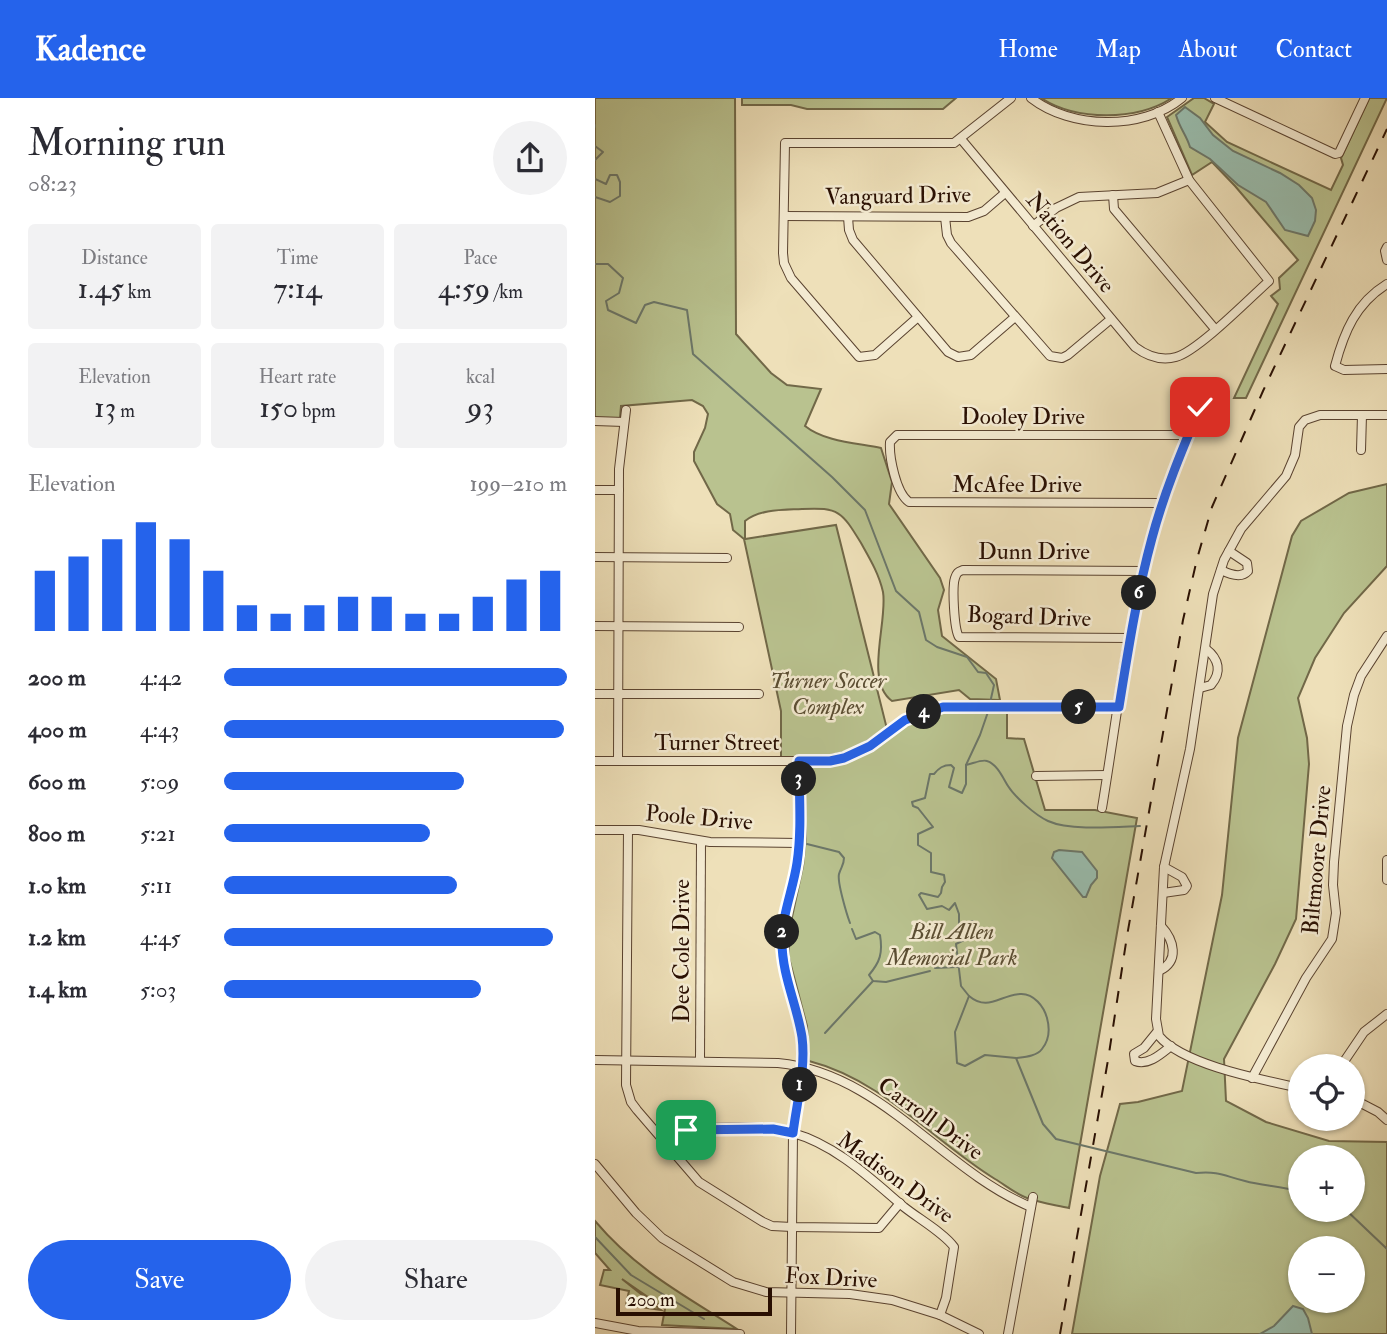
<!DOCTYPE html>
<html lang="en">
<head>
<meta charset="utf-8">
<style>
	:root { --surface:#fff; --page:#f2f2f3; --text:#2b2b33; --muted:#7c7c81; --accent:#2563eb }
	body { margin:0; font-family:"IM FELL Double Pica",serif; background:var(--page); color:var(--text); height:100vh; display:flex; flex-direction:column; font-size:26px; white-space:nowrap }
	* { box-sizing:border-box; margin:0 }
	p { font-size:23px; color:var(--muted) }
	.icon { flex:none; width:38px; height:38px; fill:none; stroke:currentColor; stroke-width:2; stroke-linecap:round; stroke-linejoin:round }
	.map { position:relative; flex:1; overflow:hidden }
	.sheet { display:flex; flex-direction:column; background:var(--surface); width:595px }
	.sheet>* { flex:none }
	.tools { position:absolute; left:693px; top:956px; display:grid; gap:14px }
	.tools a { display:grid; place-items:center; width:77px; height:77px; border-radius:50%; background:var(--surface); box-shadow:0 2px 5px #0004; font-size:35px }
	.scale { position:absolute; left:21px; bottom:18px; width:156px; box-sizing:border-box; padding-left:7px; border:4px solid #290f02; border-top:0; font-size:19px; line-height:24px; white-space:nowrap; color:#290f02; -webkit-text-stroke:5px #f4ebd2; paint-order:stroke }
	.pin { position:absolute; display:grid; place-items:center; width:60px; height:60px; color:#fff; margin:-30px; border-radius:14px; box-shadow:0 4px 10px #0006 }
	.km { position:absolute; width:35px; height:35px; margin:-18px; border-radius:50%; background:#222; color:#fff; font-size:19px; line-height:35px; text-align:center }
	.round { display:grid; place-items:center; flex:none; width:74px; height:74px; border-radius:37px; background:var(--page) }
	.summary { display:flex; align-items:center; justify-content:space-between; height:119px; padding:0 28px }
	h1 { font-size:38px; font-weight:600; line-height:52px }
	.figures { display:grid; grid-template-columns:repeat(3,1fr); gap:10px; height:119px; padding:7px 28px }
	.figures div { display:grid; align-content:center; border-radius:7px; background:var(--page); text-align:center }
	.figures b { font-size:30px; font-weight:600 }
	.figures small { font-size:19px; font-weight:400 }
	.figures p { font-size:19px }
	.chart { height:196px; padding:14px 28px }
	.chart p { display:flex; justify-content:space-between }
	.chart svg { width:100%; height:126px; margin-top:7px; stroke:var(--accent); stroke-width:6 }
	.action { display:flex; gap:14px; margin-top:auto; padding:14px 28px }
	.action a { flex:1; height:80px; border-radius:42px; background:var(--accent); color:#fff; font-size:28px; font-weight:600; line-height:80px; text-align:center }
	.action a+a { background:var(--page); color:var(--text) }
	ul { padding:0 28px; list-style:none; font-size:23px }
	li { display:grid; grid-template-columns:112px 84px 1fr; align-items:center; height:52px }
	li i { height:18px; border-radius:9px; background:var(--accent) }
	header { display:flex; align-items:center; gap:42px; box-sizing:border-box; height:98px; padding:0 35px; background:var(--accent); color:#fff }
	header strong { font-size:33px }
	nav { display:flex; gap:38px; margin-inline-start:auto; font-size:24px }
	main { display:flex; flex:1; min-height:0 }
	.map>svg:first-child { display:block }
	.green { fill:#b9c28f; stroke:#716848; stroke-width:2; fill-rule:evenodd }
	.water { fill:#99bdae; stroke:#6c7769; stroke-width:2 }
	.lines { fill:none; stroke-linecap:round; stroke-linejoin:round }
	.stream { stroke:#6c7769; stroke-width:2 }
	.minor-casing { stroke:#5a4330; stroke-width:10 }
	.minor { stroke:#f4ebd2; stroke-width:8 }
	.rail { stroke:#290f02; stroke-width:2; stroke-dasharray:12 12; stroke-linecap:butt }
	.route-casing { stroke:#fff; stroke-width:14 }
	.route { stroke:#2563eb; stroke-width:9 }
	.labels { text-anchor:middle; stroke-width:5; stroke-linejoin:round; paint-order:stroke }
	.street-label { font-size:23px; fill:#290f02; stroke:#f4ebd2 }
	.park-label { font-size:23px; font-style:italic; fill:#5b4e33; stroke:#f4ebd2 }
</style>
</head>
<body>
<header>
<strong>Kadence</strong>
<nav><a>Home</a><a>Map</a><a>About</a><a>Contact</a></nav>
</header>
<main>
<section class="sheet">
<div class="summary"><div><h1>Morning run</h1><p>08:23</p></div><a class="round"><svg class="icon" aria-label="share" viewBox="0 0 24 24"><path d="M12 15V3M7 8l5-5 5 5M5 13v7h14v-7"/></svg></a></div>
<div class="figures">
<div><p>Distance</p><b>1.45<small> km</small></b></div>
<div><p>Time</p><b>7:14</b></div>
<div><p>Pace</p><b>4:59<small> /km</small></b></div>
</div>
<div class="figures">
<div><p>Elevation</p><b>13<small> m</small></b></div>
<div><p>Heart rate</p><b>150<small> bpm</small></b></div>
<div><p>kcal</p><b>93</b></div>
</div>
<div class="chart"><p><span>Elevation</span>199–210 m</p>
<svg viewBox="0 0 160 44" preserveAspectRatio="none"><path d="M5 44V23M15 44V18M25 44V12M35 44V6M45 44V12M55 44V23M65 44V35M75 44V38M85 44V35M95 44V32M105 44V32M115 44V38M125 44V38M135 44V32M145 44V26M155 44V23"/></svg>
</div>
<ul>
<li><b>200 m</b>4:42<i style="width:100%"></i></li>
<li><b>400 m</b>4:43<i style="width:99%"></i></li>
<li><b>600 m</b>5:09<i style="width:70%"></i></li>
<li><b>800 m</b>5:21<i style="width:60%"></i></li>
<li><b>1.0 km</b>5:11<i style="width:68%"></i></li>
<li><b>1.2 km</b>4:45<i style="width:96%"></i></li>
<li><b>1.4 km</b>5:03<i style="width:75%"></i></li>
</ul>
<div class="action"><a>Save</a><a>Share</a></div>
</section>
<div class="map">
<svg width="792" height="1236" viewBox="0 0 792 1236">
	<rect width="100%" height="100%" fill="#eee0b9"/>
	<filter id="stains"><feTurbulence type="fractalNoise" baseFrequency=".00286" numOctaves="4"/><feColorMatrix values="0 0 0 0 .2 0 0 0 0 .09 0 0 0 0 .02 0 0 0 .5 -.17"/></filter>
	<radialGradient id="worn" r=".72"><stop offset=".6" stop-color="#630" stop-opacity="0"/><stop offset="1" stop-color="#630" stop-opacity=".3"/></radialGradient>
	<g class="green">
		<path d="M 0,0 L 140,0 L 141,236 L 176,275 L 192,287 L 226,291 L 210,328 C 230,344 262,345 286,350 L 297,384 L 294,406 L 345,480 L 349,492 L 343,512 L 347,538 L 401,581 L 405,602 L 375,601 L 364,592 L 297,603 C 269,583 293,523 288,494 C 284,476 275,461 266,445 C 247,414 244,409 207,411 C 188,412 165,411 150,423 L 150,441 L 241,427 L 292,631 C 253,660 233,659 186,659 L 186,613 L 149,441 L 138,432 L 135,416 L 122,406 L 99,363 L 99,354 L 110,330 L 113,316 L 108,308 L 97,302 L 26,308 L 25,320 L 0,321 Z"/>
		<polygon points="147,0 361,0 348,11 212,11 196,7 147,7"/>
		<path d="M 446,0 L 577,0 C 542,23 481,23 446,0 Z"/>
		<polygon points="599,0 609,0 619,6 610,24 632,44 736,92 748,67 746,60 774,0 792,0 651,300 639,300 683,206 676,198 685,191 684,180 703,162 640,88 617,64 597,77 572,19"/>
		<path d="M 792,386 L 792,468 L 749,515 L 720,560 L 703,600 L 712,640 L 714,666 L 701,821 L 680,866 L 629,961 L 631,1003 L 671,1024 L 734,1043 L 792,1044 L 792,1236 L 477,1236 L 505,1078 L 525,1006 L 543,1004 L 587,993 L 627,797 L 643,640 L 697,438 L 706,423 L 754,395 ZM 705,1059 L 758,1059 L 758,1111 L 705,1111 ZM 705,1150 L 758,1150 L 758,1202 L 705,1202 Z"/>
		<path d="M 358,612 L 412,613 L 412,640 L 429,641 L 450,712 L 500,712 L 542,720 L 474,1110 C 461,1107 445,1105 432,1100 C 421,1096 410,1087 400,1081 C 338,1043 288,982 214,963 L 212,928 L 194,860 L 194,833 L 208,768 L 211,740 L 210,670 L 239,666 L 269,656 L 303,632 L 330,618 Z"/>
		<path d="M 0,1123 C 41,1172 89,1197 142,1231 L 67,1227 L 70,1211 L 27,1181 L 66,1212 L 31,1207 L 34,1193 L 5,1187 L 9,1172 L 15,1172 L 0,1155 Z"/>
	</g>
	<g class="water">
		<path d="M 590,9 L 605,20 L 618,37 L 638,53 L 685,75 L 704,87 L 717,100 L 721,112 L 720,123 L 713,138 L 690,132 L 671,104 L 643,87 L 615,61 L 595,49 C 591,36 585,31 581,17 Z"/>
		<polygon points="464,752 487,754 502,773 502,780 496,787 491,799 488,799 457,760 459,754"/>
		<polygon points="698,1208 708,1211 713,1220 717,1236 665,1236 679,1228"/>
	</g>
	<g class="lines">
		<g class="stream">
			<polyline points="0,27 0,29"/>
			<polyline points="0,48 8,54 0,62"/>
			<polyline points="0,81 11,86 15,77 22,77 25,84 25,98 15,104 0,99"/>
			<polyline points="0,166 13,166 28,180 24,195 11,203 13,212 41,225 50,207 59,204 92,212 98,256 237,379 270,412 301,493 324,514 331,542 342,549 372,559 383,574 391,575 399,587 395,605"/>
			<path d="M 394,611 L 385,637 L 371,667 L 371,686 L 367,695 L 354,689 L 359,670 L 356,667 C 348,667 344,670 339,676 L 335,676 L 330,700 L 317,704 L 318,708 L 323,710 L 338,729 L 323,736 L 323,747 L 336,755 L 336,774 L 349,777 L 350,784 L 347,789 L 346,795 L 343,799 L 326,795 L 324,797 L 332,811 L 347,808 L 354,812 L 360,805 L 364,816 L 364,828 L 369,829 L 377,823 L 382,825 L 385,834 L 361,846 L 366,888 L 374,898 L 360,934 L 362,965 L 370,968 L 390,957 L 421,960 L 448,1026 L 461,1041 L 601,1075 C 625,1073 629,1078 650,1083 C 668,1088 687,1088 705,1094"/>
			<path d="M 371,667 C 377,666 387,661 392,663 C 402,666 408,680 413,688 C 420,699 440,717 453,723 C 475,733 520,729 545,728"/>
			<path d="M 212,746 L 244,754 L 249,760 C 249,767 246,769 244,776 C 242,784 252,817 255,825"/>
			<path d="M 257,831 L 261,841 L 280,834 L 285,837 C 288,855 285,864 274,877 L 278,883 L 291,884 L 335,873"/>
			<polyline points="340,870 362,869"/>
			<path d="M 374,898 C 393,914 405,897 425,896 C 439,895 449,909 452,920 C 455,931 455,941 447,951 C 442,958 430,959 422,960"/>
			<polyline points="230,935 278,883"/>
			<polyline points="750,1111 792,1151"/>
			<polyline points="0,1139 36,1177 109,1221"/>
		</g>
		<defs>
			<g id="minor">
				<path d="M 436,0 C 476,31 547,33 587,0"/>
				<polyline points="620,0 740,56 744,55 770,0"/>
				<path d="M 366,41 L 540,249 C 552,258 566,263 581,259 C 603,253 655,200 674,183 L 594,82 L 563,14"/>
				<polyline points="518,97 519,111 620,231"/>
				<polyline points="189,118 373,119 389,113 410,95"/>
				<polyline points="253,119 254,132 258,142 353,254 363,259 376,257 420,219"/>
				<polyline points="350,119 352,137 356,145 455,258 467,260 473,257 516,221"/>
				<polyline points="438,128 461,110 484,99 562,95 594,82"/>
				<polyline points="792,149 790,153 792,162"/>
				<path d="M 792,186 C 761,205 749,234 740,268 L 749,272 L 792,271"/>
				<polyline points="323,219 280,257 264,259 196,180 189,165 188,155 190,45 359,45 416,0"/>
				<polyline points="0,323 29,324"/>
				<polyline points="766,352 767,317"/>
				<polyline points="0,392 24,392"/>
				<path d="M 567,405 L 314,404 C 301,395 294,359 295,344 L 302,337 L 593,337"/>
				<polyline points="0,459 132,460"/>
				<path d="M 626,472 C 634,476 646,481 653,473 L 652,465 L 634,453"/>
				<polyline points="0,528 144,529"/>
				<path d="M 535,540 L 364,539 C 359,531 357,489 360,480 C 362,474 363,474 368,472 L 549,473"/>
				<path d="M 605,590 L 616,587 C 627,574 624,561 611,551"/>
				<polyline points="0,596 164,596"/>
				<polyline points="0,663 235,663 263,654 310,622 340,611 378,608 524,609"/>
				<polyline points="23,663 24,371 31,312"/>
				<polyline points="441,678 512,677"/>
				<path d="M 507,710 C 522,620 532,526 557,437 C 571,391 589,346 608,302"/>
				<polyline points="0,732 44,732 115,744 204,745"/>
				<polyline points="33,732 31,987 36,1004 42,1012 104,1084 168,1124 177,1128 197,1129 284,1130 305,1105"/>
				<polyline points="792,762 792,782"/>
				<polyline points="568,795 589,792 592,788 587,779 569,769"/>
				<path d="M 564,873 C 585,863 579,842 566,828"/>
				<path d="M 562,934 L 549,950 L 539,956 L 540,963 C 553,968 566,956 576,948"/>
				<path d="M 0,962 L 183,965 C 287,975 345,1071 436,1109"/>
				<polyline points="105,962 106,743"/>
				<polyline points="746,968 769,934 792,916"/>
				<polyline points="657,980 711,880 737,841 741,815 738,787 739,764 752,628 759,597 766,578 792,538"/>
				<path d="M 705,990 C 669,982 588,967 564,938 L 561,921 L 569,769 L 595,651 L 618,496 L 629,462 L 646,431 L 691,378 L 700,357 L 704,329 L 710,322 L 725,317 L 792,317"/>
				<polyline points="758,1001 783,1014 792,1022"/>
				<path d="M 67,1042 L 81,1034 L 91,1032 C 122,1029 168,1026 198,1035 C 241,1047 276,1081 309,1109 C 324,1121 349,1135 359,1149 L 351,1200 L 345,1217"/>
				<polyline points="0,1066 41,1115 67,1140 138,1184 171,1194 255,1196 297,1202 345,1217 384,1236"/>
				<polyline points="0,1225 43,1233 145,1236"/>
				<polyline points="196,1236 198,1035 207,967 207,943 187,859 187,843 191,806 202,769 204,745 204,663"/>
				<polyline points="413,1236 438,1099"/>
			</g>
		</defs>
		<use href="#minor" class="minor-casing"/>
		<use href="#minor" class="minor"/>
		<polyline class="rail" points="465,1236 513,962 532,838 588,522 602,461 617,409 668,293 792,31"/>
	</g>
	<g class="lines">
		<defs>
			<path id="route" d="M 91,1032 L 178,1031 L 198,1035 C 202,1003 211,970 207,939 C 202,907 187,877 187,844 C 187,816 198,792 202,765 C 207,732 204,697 204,663 L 235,663 L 249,660 L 275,648 L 310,622 L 348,609 L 524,609 C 533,553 542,495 557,440 C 569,395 587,352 605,309"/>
		</defs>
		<use href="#route" class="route-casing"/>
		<use href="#route" class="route"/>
	</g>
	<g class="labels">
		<g class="street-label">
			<text transform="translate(303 97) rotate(-1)" y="8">Vanguard Drive</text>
			<text transform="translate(476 144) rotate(50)" y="8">Nation Drive</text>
			<text x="428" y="326">Dooley Drive</text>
			<text x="422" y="394">McAfee Drive</text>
			<text x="439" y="461">Dunn Drive</text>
			<text transform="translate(434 518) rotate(2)" y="8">Bogard Drive</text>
			<text x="122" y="652">Turner Street</text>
			<text transform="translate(104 719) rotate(5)" y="8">Poole Drive</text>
			<text transform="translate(721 762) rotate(-85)" y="8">Biltmoore Drive</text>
			<text transform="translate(86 853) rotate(-90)" y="8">Dee Cole Drive</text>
			<text transform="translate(336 1020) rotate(36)" y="8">Carroll Drive</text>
			<text transform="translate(301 1079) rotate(36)" y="8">Madison Drive</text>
			<text transform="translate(236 1179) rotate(3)" y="8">Fox Drive</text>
		</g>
		<g class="park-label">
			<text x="233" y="590">Turner Soccer<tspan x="233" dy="26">Complex</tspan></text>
			<text x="357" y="841">Bill Allen<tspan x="357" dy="26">Memorial Park</tspan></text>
		</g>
	</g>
	<rect width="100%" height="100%" filter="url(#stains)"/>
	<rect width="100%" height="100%" fill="url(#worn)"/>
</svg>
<div class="tools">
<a><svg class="icon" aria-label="locate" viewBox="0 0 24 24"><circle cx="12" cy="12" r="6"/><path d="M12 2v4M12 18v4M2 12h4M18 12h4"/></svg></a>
<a>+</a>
<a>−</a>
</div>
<div class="scale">200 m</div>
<div class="pin" style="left:91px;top:1032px;background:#1e9e55"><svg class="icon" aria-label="arrive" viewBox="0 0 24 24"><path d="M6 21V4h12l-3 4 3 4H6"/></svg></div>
<div class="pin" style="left:605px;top:309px;background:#d93025"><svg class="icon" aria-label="check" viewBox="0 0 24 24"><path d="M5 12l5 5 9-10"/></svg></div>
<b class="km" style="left:205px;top:987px">1</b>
<b class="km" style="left:187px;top:834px">2</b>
<b class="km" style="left:204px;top:681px">3</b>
<b class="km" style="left:329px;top:614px">4</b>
<b class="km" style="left:484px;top:609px">5</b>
<b class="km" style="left:544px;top:495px">6</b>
</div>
</main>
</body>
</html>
